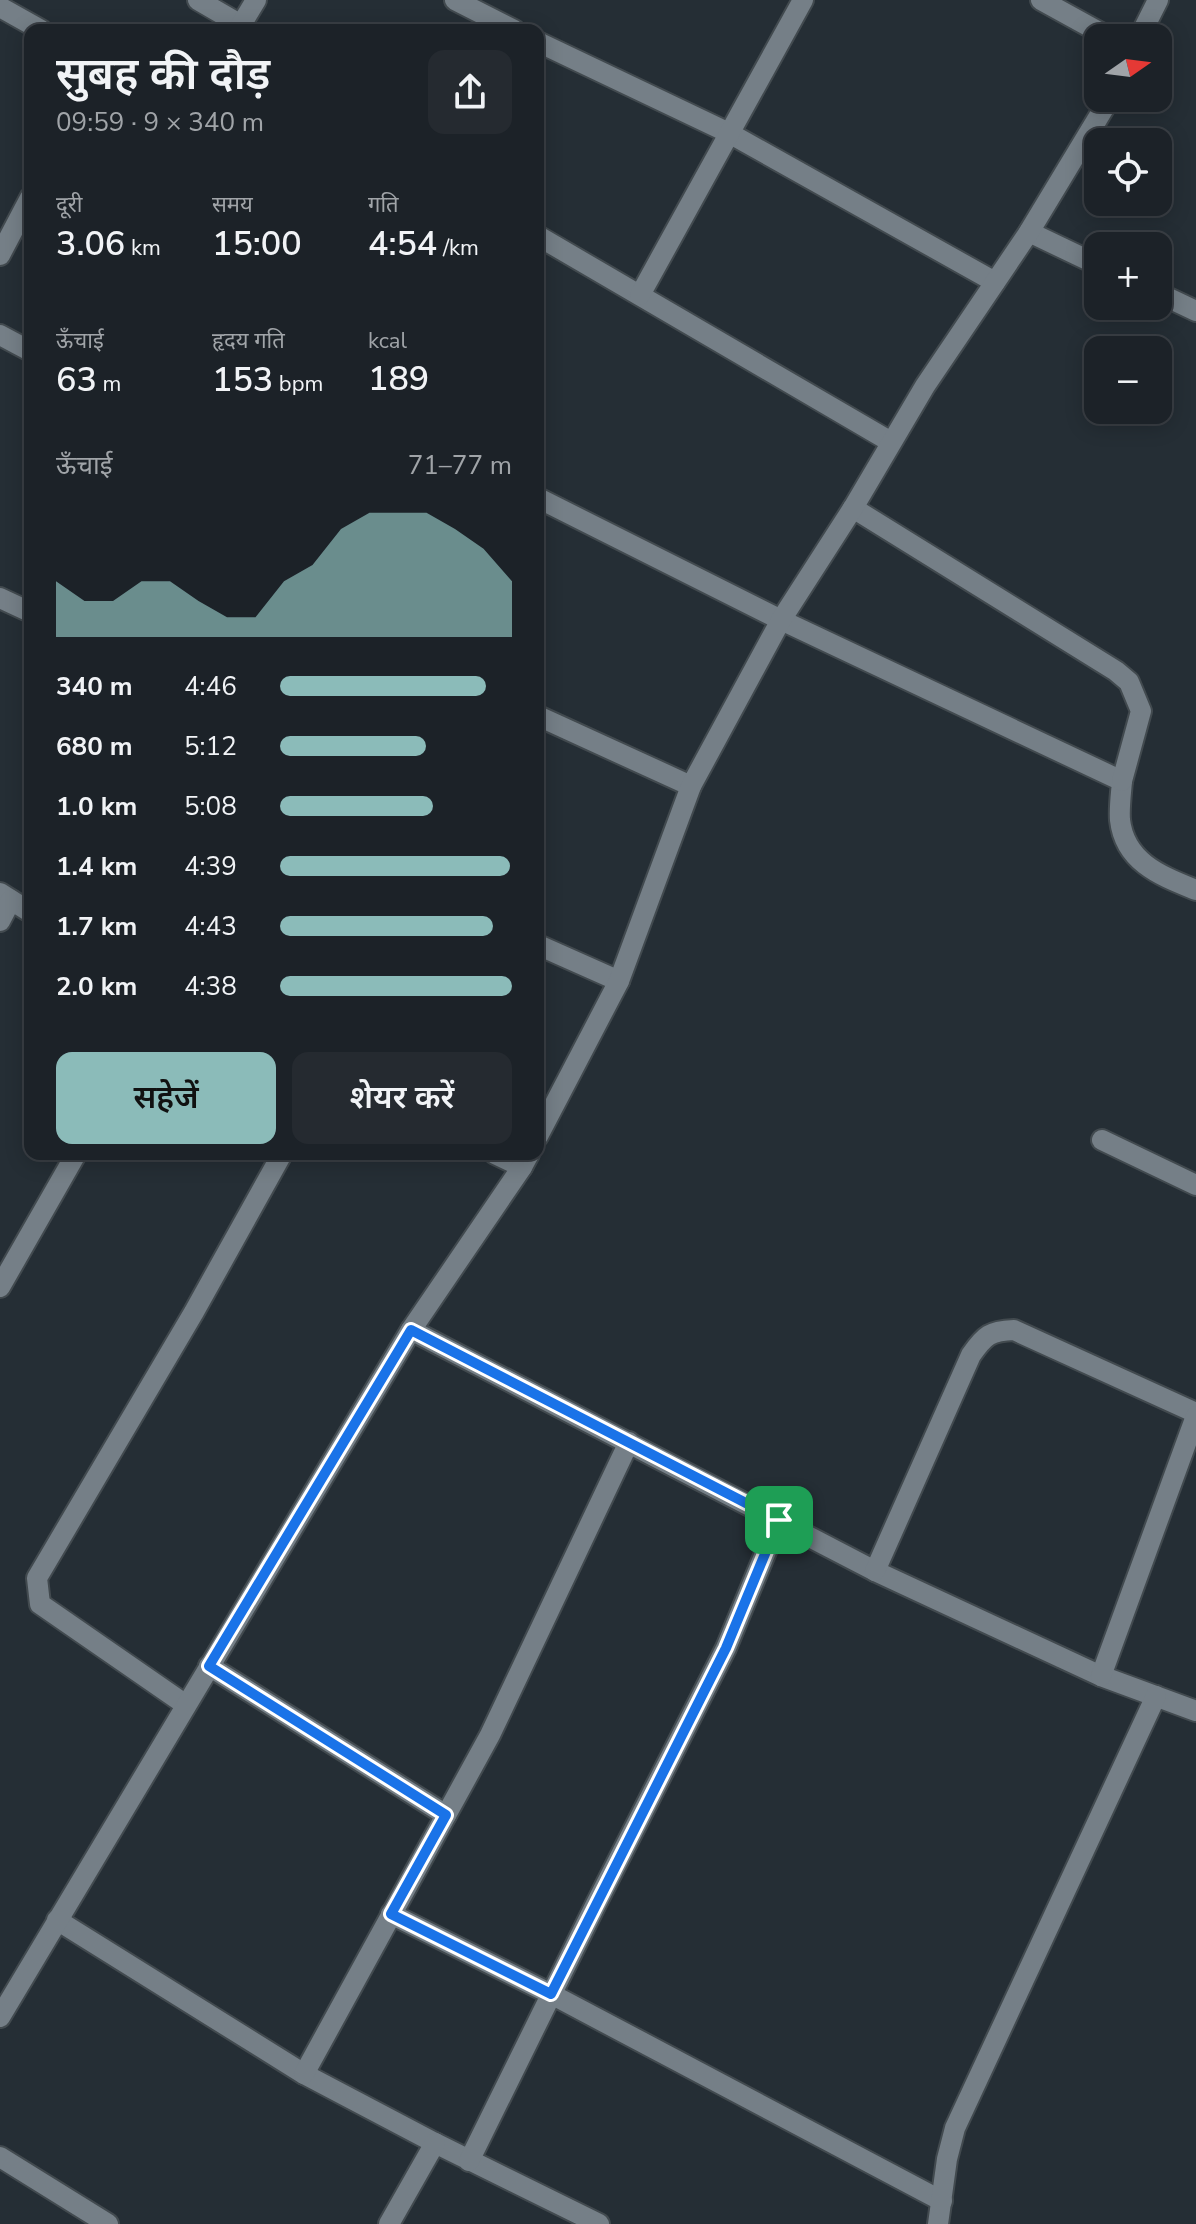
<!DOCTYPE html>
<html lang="hi">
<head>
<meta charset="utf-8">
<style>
	:root { --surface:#1c2228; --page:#252a30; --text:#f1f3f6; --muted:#a0a4a8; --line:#3a3f45; --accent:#8bbbb9 }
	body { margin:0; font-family:"Nunito Sans","Noto Sans Devanagari",sans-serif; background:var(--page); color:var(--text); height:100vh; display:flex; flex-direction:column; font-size:30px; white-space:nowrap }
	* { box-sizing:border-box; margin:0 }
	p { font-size:26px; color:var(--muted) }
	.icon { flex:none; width:44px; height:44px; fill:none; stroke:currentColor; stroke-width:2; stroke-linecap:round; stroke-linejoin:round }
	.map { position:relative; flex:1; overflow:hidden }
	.side { position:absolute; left:24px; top:24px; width:520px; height:1136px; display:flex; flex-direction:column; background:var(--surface); border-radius:16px; box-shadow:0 4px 20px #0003,0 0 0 2px var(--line) }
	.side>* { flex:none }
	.needle { width:52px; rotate:76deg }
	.fabs { position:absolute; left:1084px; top:24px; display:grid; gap:16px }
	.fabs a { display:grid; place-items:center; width:88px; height:88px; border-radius:16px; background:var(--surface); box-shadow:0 4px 20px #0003,0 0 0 2px var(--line); font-size:40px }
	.pin { position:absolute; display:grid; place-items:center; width:68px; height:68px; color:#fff; margin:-34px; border-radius:16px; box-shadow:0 4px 12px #0006 }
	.round { display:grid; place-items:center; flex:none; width:84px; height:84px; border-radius:16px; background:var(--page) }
	.summary { display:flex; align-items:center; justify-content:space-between; height:136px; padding:0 32px }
	h1 { font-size:44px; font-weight:600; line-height:60px }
	.metrics { display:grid; grid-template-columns:repeat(3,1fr); gap:12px; height:136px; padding:8px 32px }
	.metrics div { display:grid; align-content:center }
	.metrics b { font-size:34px; font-weight:600 }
	.metrics small { font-size:22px; font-weight:400 }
	.metrics p { font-size:22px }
	.chart { height:224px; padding:16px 32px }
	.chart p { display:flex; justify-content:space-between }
	.chart svg { width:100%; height:144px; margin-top:8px; fill:var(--accent); opacity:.7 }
	.cta { display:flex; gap:16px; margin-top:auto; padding:16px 32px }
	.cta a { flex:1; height:92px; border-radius:16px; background:var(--accent); color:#111; font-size:32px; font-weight:600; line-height:92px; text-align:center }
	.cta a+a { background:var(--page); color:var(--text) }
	ul { padding:0 32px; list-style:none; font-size:26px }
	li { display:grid; grid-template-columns:128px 96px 1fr; align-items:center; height:60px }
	li i { height:20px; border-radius:10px; background:var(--accent) }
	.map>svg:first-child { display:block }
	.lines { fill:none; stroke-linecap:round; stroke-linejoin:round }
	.lane-casing { stroke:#424a4f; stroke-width:24 }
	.street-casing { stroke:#424a4f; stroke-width:24 }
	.lane { stroke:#757f87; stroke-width:20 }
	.street { stroke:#757f87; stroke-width:20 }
	.route-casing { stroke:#fff; stroke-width:16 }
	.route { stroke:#1a73e8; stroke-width:10 }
</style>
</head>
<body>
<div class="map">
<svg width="1196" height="2224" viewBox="0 0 1196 2224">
	<rect width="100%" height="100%" fill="#252e35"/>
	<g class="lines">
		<defs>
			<polyline id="lane" points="1102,1140 1196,1185"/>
			<g id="street">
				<polyline points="198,0 241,25"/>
				<polyline points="455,0 514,30"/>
				<polyline points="1041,0 1110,38"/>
				<polyline points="0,7 41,30"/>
				<polyline points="238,30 256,0"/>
				<polyline points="1139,38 1158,0"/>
				<polyline points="538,42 729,133 995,282"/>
				<polyline points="1029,232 1098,265"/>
				<polyline points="538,236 891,442"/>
				<polyline points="0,255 30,198"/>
				<polyline points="1158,293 1196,311"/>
				<polyline points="640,295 803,0"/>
				<polyline points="0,335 30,351"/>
				<path d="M 538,498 L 781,620 L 1122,781 C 1121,794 1119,808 1120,820 C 1125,863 1162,876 1196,890"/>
				<polyline points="853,508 1116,671 1129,682 1141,711 1122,781"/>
				<polyline points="0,598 30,612"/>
				<polyline points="538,716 691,786"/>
				<polyline points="0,893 30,912"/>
				<polyline points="0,921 11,900"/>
				<polyline points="538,945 619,981"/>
				<polyline points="538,1136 619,981 691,786 781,620 853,508 925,386 1029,232 1110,98"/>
				<polyline points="495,1154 522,1167 529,1154"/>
				<polyline points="522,1167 411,1330 875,1571 1101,1676 1196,1711"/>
				<polyline points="0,1287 76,1154"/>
				<path d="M 875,1571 L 971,1355 C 985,1335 990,1331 1014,1330 L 1196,1413"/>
				<polyline points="209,1666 446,1815"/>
				<polyline points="1101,1676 1196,1416"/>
				<polyline points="186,1705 40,1604 37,1578 194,1312 282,1154"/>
				<polyline points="391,1914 551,1994 942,2201"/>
				<polyline points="57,1920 304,2074 435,2143 599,2224"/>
				<polyline points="0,2017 411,1330"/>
				<polyline points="304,2074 490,1735 629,1442"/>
				<polyline points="0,2157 108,2224"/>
				<polyline points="469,2161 596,1904 726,1648 779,1520"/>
				<polyline points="389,2224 435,2143"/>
				<polyline points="938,2224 947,2159 955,2128 1156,1696"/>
			</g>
		</defs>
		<use href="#lane" class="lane-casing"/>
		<use href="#street" class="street-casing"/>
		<use href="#lane" class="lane"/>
		<use href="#street" class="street"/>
	</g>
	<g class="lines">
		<defs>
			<polygon id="route" points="411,1330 779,1520 726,1648 551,1994 391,1914 446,1815 209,1666"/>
		</defs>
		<use href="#route" class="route-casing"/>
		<use href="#route" class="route"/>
	</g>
</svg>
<div class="fabs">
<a><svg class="needle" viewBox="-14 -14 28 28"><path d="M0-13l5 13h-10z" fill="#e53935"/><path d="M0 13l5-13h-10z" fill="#a0a4a8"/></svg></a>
<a><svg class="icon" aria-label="locate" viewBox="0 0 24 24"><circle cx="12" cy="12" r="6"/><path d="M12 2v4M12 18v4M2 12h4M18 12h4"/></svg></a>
<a>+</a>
<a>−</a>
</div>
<div class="pin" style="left:779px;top:1520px;background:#1e9e55"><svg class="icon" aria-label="arrive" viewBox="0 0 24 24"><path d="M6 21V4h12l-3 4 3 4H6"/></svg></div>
<section class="side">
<div class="summary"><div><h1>सुबह की दौड़</h1><p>09:59 · 9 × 340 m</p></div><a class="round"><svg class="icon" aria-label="share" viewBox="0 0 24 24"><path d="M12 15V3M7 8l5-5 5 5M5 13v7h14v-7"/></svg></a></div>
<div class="metrics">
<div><p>दूरी</p><b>3.06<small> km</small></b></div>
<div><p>समय</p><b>15:00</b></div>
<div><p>गति</p><b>4:54<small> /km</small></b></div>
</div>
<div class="metrics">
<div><p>ऊँचाई</p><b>63<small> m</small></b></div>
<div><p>हृदय गति</p><b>153<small> bpm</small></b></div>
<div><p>kcal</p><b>189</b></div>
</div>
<div class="chart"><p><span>ऊँचाई</span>71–77 m</p>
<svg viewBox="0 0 160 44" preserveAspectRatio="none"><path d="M0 44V27L10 33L20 33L30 27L40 27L50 33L60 38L70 38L80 27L90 22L100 11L110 6L120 6L130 6L140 11L150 17L160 27V44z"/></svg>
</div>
<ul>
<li><b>340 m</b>4:46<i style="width:89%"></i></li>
<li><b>680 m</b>5:12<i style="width:63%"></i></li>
<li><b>1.0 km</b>5:08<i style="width:66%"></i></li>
<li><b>1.4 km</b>4:39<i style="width:99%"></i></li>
<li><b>1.7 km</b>4:43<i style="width:92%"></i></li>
<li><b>2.0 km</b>4:38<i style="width:100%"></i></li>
</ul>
<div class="cta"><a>सहेजें</a><a>शेयर करें</a></div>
</section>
</div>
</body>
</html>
